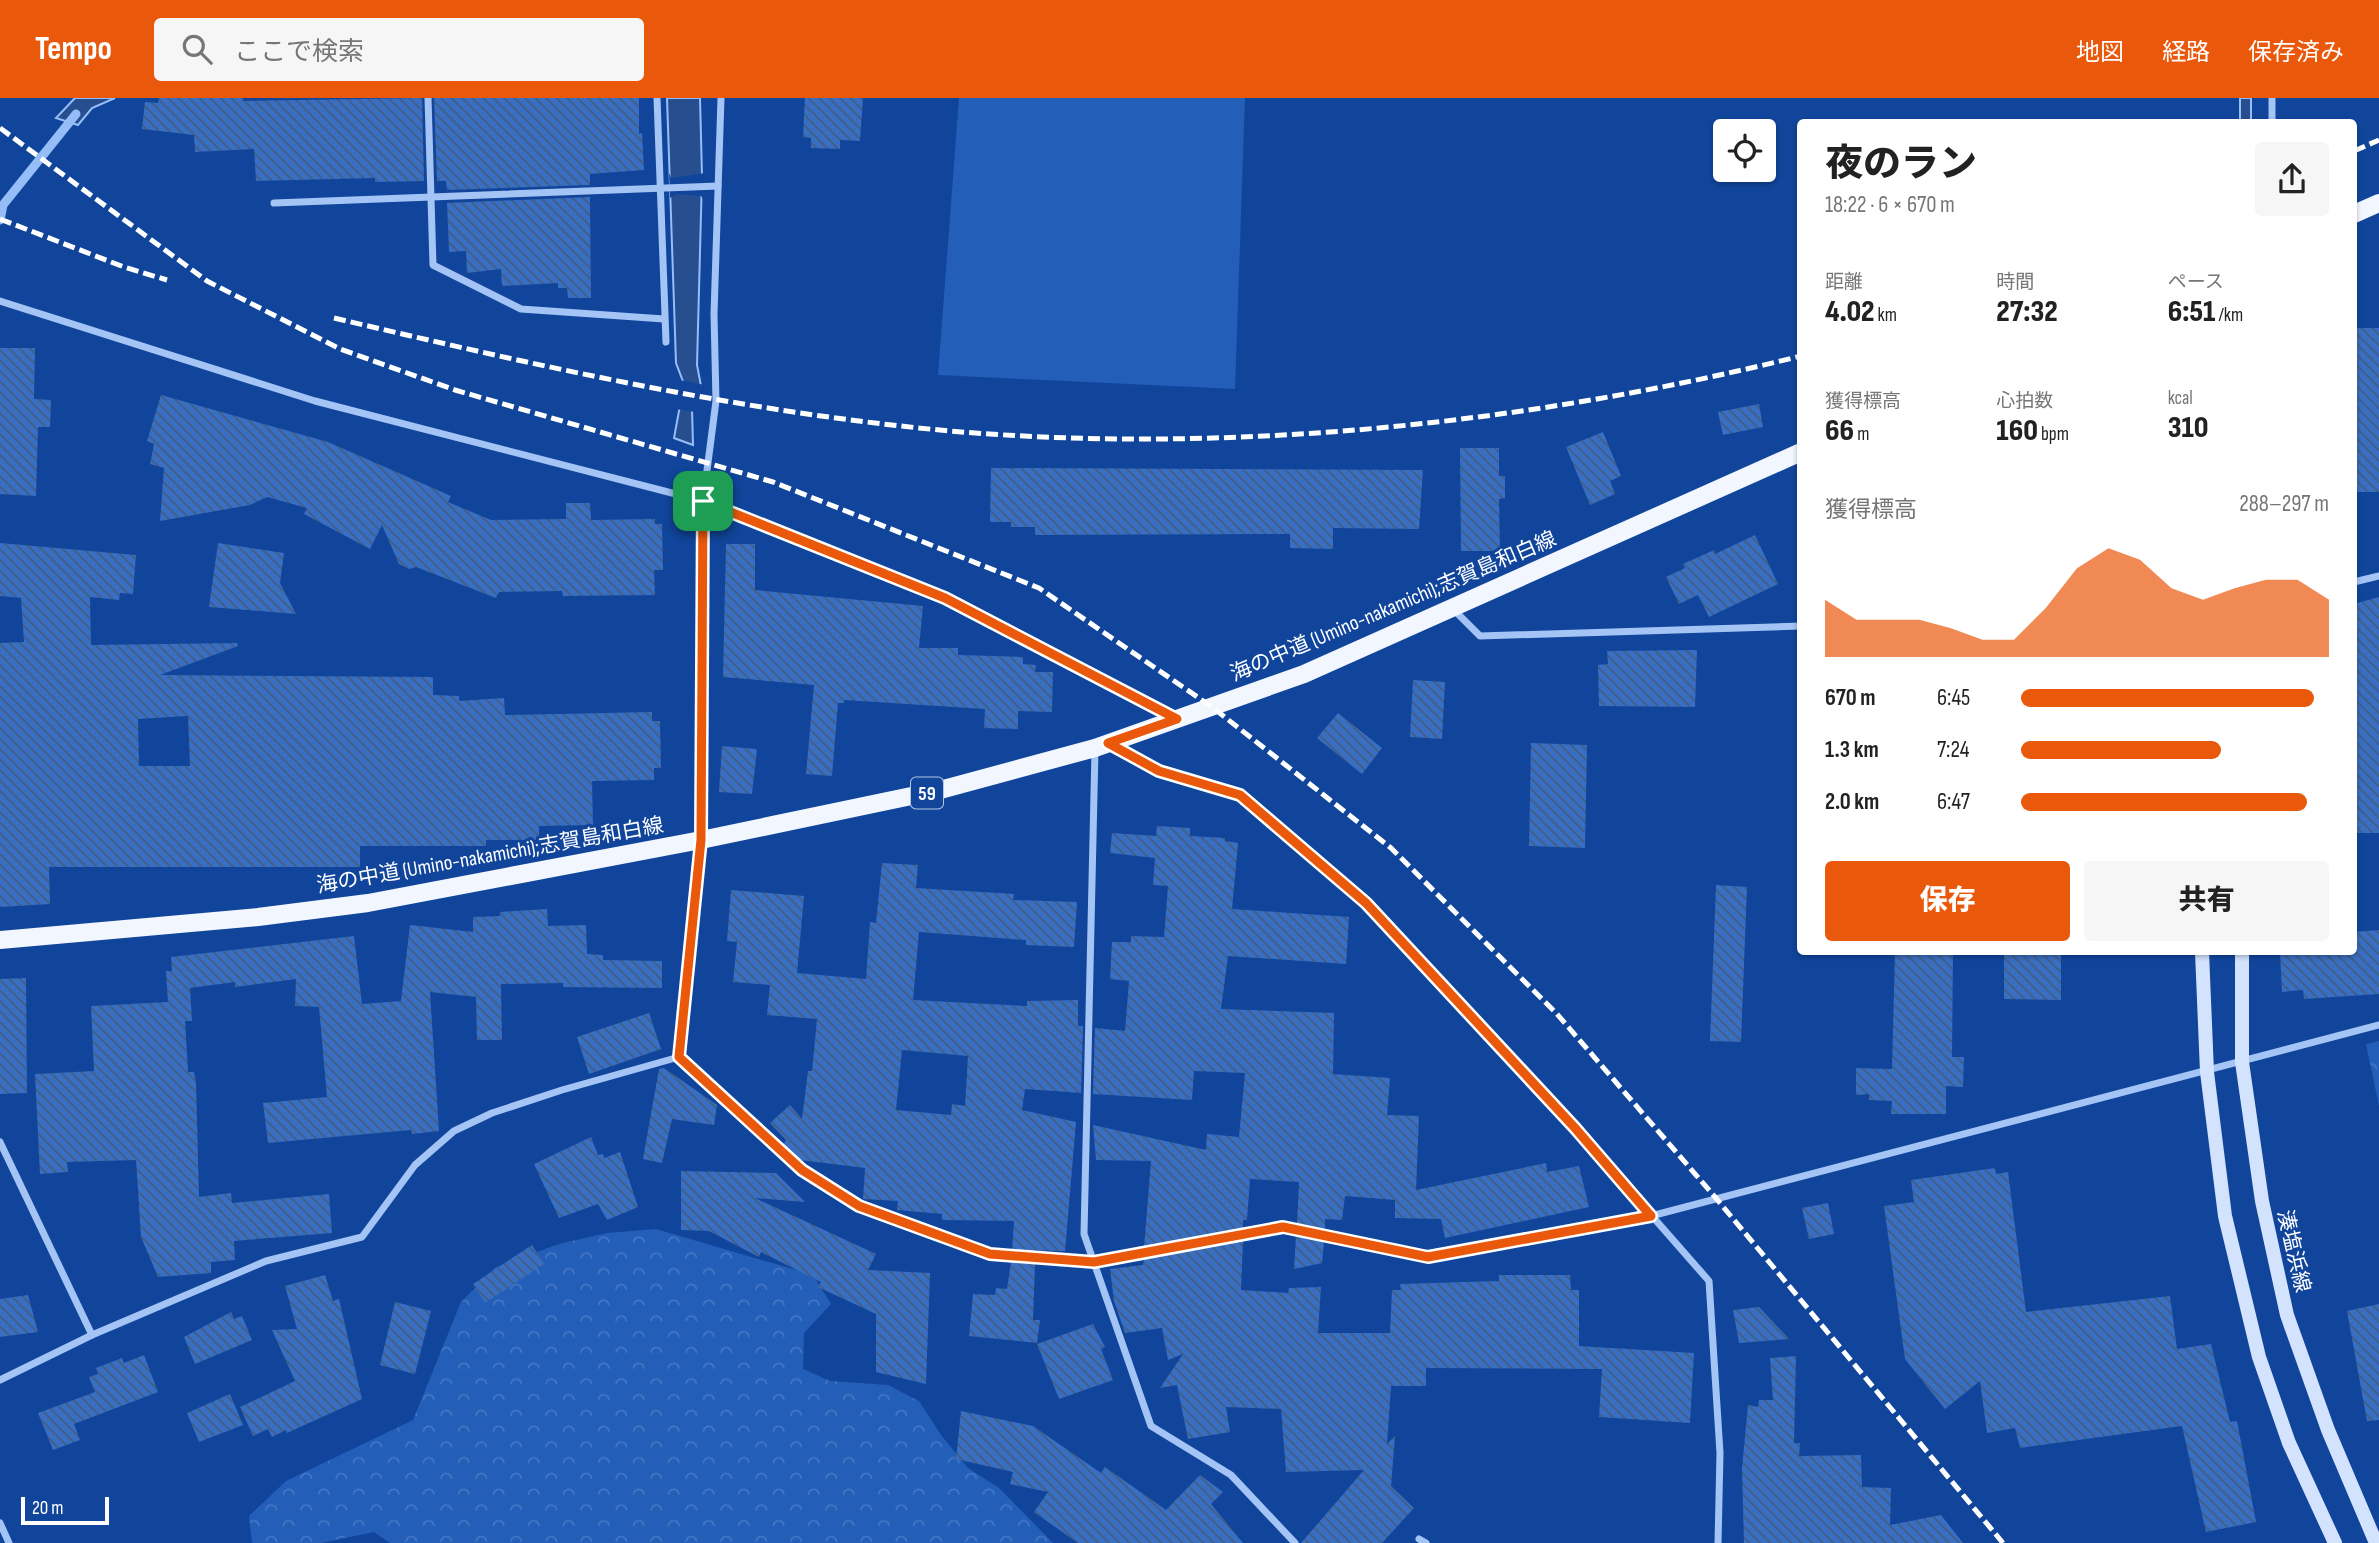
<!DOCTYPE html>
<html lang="ja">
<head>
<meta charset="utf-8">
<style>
	:root { --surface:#fff; --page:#f6f6f6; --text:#222; --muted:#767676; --accent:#ea580c }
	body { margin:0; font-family:"Sofia Sans Condensed","Noto Sans JP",sans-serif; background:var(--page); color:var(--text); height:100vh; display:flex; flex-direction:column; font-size:26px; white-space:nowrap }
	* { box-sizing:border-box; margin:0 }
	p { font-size:23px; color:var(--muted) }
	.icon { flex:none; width:38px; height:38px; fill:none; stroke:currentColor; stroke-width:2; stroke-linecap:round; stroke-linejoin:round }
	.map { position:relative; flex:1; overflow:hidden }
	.details { position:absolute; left:1797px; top:21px; width:560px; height:836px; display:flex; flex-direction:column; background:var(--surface); border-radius:7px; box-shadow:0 2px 5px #0004 }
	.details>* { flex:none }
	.fabs { position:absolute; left:1713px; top:21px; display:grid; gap:14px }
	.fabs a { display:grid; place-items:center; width:63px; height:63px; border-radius:7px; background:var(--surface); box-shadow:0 2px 5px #0004; font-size:35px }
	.scale { position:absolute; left:21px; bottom:18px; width:88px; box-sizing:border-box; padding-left:7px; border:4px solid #fff; border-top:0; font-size:19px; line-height:24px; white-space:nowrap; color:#fff; -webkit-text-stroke:5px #10459b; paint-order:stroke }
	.pin { position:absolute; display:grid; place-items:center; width:60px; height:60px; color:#fff; margin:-30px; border-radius:14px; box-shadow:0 4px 10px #0006 }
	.round { display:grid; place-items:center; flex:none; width:74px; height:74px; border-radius:7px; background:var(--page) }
	.summary { display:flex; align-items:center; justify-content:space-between; height:119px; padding:0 28px }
	h1 { font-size:38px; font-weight:800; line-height:52px }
	.metrics { display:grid; grid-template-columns:repeat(3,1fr); gap:10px; height:119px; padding:7px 28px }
	.metrics div { display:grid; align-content:center }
	.metrics b { font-size:30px; font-weight:800 }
	.metrics small { font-size:19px; font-weight:400 }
	.metrics p { font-size:19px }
	.chart { height:196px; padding:14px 28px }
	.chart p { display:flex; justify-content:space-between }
	.chart svg { width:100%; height:126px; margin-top:7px; fill:var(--accent); opacity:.7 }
	.button { display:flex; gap:14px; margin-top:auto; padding:14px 28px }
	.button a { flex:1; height:80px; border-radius:7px; background:var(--accent); color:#fff; font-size:28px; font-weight:800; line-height:80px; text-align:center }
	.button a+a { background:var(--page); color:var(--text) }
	ul { padding:0 28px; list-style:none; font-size:23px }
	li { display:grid; grid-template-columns:112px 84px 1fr; align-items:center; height:52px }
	li i { height:18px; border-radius:9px; background:var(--accent) }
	header { display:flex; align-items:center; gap:42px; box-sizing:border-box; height:98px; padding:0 35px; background:var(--accent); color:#fff }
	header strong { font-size:33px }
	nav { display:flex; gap:38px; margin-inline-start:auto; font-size:24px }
	.search { width:490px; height:63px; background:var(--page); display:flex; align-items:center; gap:18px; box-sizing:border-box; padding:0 24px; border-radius:7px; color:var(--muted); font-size:26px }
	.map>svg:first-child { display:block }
	.forest { fill:url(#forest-crowns) }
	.pitch { fill:#235eb9 }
	.water { fill:#274e8f; stroke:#95bef8; stroke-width:2 }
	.pier { fill:#10459b }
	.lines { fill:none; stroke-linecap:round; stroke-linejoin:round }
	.stream { stroke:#95bef8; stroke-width:9 }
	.building { fill:url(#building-back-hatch); fill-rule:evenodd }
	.minor { stroke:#a3c4f5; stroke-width:7 }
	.secondary { stroke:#d4e3fd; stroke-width:14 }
	.primary { stroke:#f1f6ff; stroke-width:18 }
	.rail { stroke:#fff; stroke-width:5; stroke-dasharray:12 5; stroke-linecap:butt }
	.route-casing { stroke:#fff; stroke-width:14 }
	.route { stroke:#ea580c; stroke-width:9 }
	.labels { text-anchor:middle; stroke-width:6; stroke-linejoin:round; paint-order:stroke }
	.shield { fill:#10459b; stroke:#b7c7e1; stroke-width:2 }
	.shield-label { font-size:19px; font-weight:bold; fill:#fff }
	.street-label { font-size:21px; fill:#fff; stroke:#10459b }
</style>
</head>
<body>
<header>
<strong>Tempo</strong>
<div class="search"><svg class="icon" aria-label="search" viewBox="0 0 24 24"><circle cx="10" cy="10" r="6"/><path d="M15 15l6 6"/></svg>ここで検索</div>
<nav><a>地図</a><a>経路</a><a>保存済み</a></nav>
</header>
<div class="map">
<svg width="2379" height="1445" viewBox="0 0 2379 1445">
	<defs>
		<pattern id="forest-crowns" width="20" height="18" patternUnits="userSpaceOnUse" patternTransform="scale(1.75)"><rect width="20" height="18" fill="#235eb9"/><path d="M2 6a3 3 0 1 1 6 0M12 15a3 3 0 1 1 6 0" fill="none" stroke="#4476c4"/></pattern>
		<pattern id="building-back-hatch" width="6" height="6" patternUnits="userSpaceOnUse" patternTransform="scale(1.75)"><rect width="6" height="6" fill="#396fc2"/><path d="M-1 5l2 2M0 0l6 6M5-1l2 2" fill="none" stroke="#435c81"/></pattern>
	</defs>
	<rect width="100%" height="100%" fill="#10459b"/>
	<g class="forest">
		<polygon points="2379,943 2379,1008 2366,946"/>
		<polygon points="656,1131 813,1177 831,1206 804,1235 803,1271 830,1283 888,1287 919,1303 941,1337 968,1370 999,1390 1053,1445 390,1445 374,1434 321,1445 252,1445 249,1418 286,1383 413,1322 461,1204 496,1169 559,1146 607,1135"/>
	</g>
	<polygon class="pitch" points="959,0 1245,0 1235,291 938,277"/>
	<g class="water">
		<polygon points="75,0 115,0 92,10 78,27 56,20"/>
		<polygon points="667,0 700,0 702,78 697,267 701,288 692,310 693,347 674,340 684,286 676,265"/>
		<rect x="2240" y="0" width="11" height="24"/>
	</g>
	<g class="pier">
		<polygon points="669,75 671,80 705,75 705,104 701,98 676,96 670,100"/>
		<polygon points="679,282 705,287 695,314 676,311"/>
	</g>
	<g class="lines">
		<polyline class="stream" points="0,122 3,107 76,16"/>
	</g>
	<g class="building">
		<polygon points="159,0 243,0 243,3 422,0 424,83 375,84 375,80 256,83 254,51 195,54 194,37 142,31 145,4 158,5"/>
		<polygon points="434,0 639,0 639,36 642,35 644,72 590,76 590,87 447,92 446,83 437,83"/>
		<polygon points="805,0 863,0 860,43 840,42 840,51 811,50 811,40 803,39"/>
		<polygon points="590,99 591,200 568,200 567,190 558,190 558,185 502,188 501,171 467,175 466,153 449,154 447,105"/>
		<rect x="2354" y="230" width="25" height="164"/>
		<polygon points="0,250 35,250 34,301 51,302 50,329 38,329 36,398 0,396"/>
		<polygon points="161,297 328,344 451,398 448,404 491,422 566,421 566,405 590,405 591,422 655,421 655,426 662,426 663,472 654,472 655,497 563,498 562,493 499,494 496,500 416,469 409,471 399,466 382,427 370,451 304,416 307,410 267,399 250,407 160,423 164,370 150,366 154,346 147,343"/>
		<polygon points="1759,306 1763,329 1723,337 1718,314"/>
		<polygon points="1603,334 1621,378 1610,383 1615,396 1590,407 1566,349"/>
		<polygon points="1460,350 1499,350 1499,378 1505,378 1505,400 1499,401 1500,453 1461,453"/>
		<polygon points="991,370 1423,372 1419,431 1333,430 1333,451 1290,450 1290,436 1035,437 1035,429 1011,429 1011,424 990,424"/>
		<polygon points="1755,437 1778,486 1709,519 1698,497 1679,506 1666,479 1685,470 1683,466 1714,452 1715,456"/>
		<path d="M 0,445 L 136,457 L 133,496 L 120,495 L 119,502 L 90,499 L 91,547 L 237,545 L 238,548 L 160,577 L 433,579 L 433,597 L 459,598 L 459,603 L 504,600 L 505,617 L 652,614 L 652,623 L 660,623 L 661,670 L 654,670 L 654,682 L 592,683 L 593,727 L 539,728 L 539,742 L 486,742 L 486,748 L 360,748 L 360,769 L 49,769 L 50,806 L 0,809 L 0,545 L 24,544 L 21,500 L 0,498 ZM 188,618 L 190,668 L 139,668 L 138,621 Z"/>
		<polygon points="218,445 284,455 280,485 296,516 209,509"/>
		<polygon points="726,446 755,446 755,492 923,508 919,550 958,550 958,557 1023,559 1023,566 1036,567 1035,574 1053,574 1052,614 1018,613 1018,631 984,630 985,611 844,602 844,605 838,605 832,678 806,676 814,587 723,579"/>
		<polygon points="2379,499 2379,735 2354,735 2354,506"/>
		<polygon points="1697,552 1695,609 1599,608 1598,567 1608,566 1607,553"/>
		<polygon points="1413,582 1445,584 1442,641 1410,639"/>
		<polygon points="1338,615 1382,650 1362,676 1317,640"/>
		<polygon points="1531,645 1587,647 1585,750 1529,748"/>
		<polygon points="722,648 757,651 752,696 719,694"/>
		<polygon points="1157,728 1190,730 1190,738 1225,740 1225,743 1238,745 1232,811 1349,819 1346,866 1228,858 1221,911 1334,915 1333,976 1390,980 1387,1017 1419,1018 1416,1092 1546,1065 1547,1074 1579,1068 1589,1109 1445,1140 1441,1121 1395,1120 1395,1102 1345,1098 1342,1122 1325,1121 1325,1131 1297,1125 1299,1084 1250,1081 1247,1122 1243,1122 1243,1130 1144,1149 1151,1063 1096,1062 1093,1027 1206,1052 1207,1036 1239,1039 1245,975 1194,973 1192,1002 1093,996 1095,930 1125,933 1129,883 1110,881 1112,844 1131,844 1131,838 1164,839 1168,788 1153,787 1155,760 1110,755 1112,735 1156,738"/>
		<path d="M 882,765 L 918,767 L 916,790 L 1014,796 L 1013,802 L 1077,804 L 1074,849 L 1026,847 L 1026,842 L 919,834 L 913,902 L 1027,908 L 1027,903 L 1078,902 L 1078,928 L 1083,928 L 1081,995 L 1025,991 L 1022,1012 L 1076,1024 L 1065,1153 L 1012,1152 L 1014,1123 L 942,1122 L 942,1116 L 897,1112 L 898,1103 L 863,1101 L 865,1070 L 800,1062 L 783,1047 L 786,1042 L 770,1025 L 790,1007 L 802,1021 L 808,973 L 812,973 L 817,921 L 767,917 L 770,887 L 733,884 L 737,844 L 727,843 L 731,792 L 804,798 L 797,875 L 866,881 L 870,824 L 876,825 ZM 902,952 L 968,958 L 965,1008 L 952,1006 L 951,1017 L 896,1012 Z"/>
		<polygon points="1716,787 1747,789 1741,944 1710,943"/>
		<polygon points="547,811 548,828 586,827 587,856 603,857 603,862 662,863 662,890 563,889 563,885 501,886 502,942 477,942 476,899 430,894 439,1033 412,1036 411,1032 268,1045 263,1005 327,999 319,909 295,908 296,881 235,889 235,884 190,890 192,923 185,923 188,974 194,974 196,985 199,1099 231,1095 232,1105 329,1096 332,1135 234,1143 235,1162 211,1164 211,1175 158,1179 141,1139 136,1062 67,1064 68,1074 40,1076 35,976 94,973 91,908 168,904 166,873 172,873 171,859 354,838 362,906 401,903 410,827 473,834 473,819 500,818 500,814"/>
		<polygon points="2379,832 2379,896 2304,901 2303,892 2282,894 2280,854 2354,854 2354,834"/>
		<polygon points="1895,854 1953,854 1952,959 1964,959 1963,989 1946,988 1946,1016 1891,1016 1892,1003 1869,1002 1869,996 1856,997 1856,970 1892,971"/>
		<polygon points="2004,854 2061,854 2061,902 2004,901"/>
		<polygon points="26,880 27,995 0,996 0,881"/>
		<polygon points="649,915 661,951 589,976 577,939"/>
		<polygon points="664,970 717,1007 714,1027 672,1021 662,1065 643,1061 659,971"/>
		<polygon points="591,1039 598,1057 603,1056 604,1060 620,1054 638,1109 607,1122 598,1106 559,1120 534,1066"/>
		<polygon points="1995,1070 1996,1076 2008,1074 2026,1214 2170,1198 2177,1251 2211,1246 2230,1324 2237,1323 2256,1424 2206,1434 2182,1328 2020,1350 2015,1330 1987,1335 1980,1283 1945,1311 1905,1261 1884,1108 1914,1104 1911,1082"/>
		<polygon points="681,1073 776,1075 805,1104 755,1100 876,1156 868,1172 930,1175 926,1286 876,1274 876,1216 818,1189 821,1184 761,1154 759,1159 709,1133 681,1132"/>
		<polygon points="1828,1105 1834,1136 1809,1141 1802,1110"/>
		<polygon points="1296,1138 1324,1144 1322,1165 1294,1171"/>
		<polygon points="1243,1143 1241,1192 1288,1195 1289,1190 1321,1189 1318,1235 1390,1235 1392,1192 1401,1192 1400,1186 1499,1183 1499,1177 1570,1177 1571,1192 1579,1192 1579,1248 1694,1255 1690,1325 1599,1319 1602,1271 1426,1270 1426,1288 1391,1288 1387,1346 1395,1338 1391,1388 1414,1410 1382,1445 1301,1445 1364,1372 1286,1374 1281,1311 1226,1309 1230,1334 1188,1341 1177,1287 1160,1290 1183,1256 1168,1262 1162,1230 1125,1235 1114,1203 1110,1171 1143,1167 1144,1161"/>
		<polygon points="532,1147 544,1166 485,1205 473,1186"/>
		<polygon points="1011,1164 1035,1166 1033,1222 1040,1222 1037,1245 969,1238 973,1196 995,1197 996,1190 1007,1191"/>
		<polygon points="325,1177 333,1203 339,1201 362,1301 287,1335 286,1332 272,1339 268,1331 253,1338 240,1309 295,1283 272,1232 297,1231 285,1188"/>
		<polygon points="28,1197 38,1234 0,1239 0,1201"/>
		<polygon points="395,1204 431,1213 415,1276 380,1267"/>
		<polygon points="2379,1206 2379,1322 2367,1323 2347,1213"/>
		<polygon points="1759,1209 1789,1241 1739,1245 1733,1212"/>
		<polygon points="231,1214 234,1221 242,1218 252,1242 195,1266 184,1239"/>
		<polygon points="1093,1226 1105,1249 1101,1251 1113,1282 1059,1301 1037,1246"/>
		<polygon points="144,1257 158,1294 74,1326 80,1342 53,1352 38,1315 95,1294 89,1279 98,1276 96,1270 122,1260 124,1265"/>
		<polygon points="1796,1258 1794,1345 1800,1345 1799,1358 1861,1357 1862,1389 1891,1390 1890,1427 1941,1417 1963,1445 1744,1445 1742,1370 1748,1307 1758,1309 1759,1302 1773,1302 1770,1260"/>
		<polygon points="230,1296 243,1327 199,1344 187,1315"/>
		<polygon points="961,1313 1033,1328 1101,1375 1105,1369 1166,1412 1200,1377 1223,1394 1211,1406 1243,1445 1078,1445 1034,1414 1048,1394 1010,1386 1013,1374 956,1361"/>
	</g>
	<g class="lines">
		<g class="minor">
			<polyline points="428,0 433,167 521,211 664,221"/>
			<polyline points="657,0 666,244"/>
			<polyline points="2272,24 2272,0"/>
			<polyline points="274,105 718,88"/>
			<polyline points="0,203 315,303 703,403 945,500 1173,619"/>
			<polyline points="2354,484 2379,478"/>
			<polyline points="1452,510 1480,538 1801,528"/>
			<polyline points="1112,647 1159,673 1240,697 1366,805 1575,1030 1709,1183 1720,1355 1718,1445"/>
			<polyline points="1095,652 1084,1136 1151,1328 1231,1377 1295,1445"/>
			<polyline points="679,959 802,1072 859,1108 990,1156 1094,1164 1284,1129 1428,1159 1651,1118 2379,927"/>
			<polyline points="679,959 701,742 703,403 716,303 714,216 721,0"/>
			<polyline points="0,1044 92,1237"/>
			<polyline points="0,1282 92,1237 266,1163 362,1139 415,1067 454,1033 492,1015 562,992 679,959"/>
			<polyline points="0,1425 9,1445"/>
			<polyline points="1419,1441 1426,1445"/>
		</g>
		<g class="secondary">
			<polyline points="2202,854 2207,974 2225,1118 2259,1259 2289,1345 2335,1445"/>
			<polyline points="2242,854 2242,964 2262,1103 2287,1217 2328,1332 2376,1445"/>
		</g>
		<g class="primary">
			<polyline points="2354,116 2379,105"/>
			<polyline points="0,842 258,819 368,805 701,742 940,692 1095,650 1304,576 1801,354"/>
		</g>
		<g class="rail">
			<polyline points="0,30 207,183 340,251 455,292 773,384 1039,490 1212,609 1391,750 1557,916 1715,1099 2003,1445"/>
			<polyline points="2354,53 2379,42"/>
			<polyline points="0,121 124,169 167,182"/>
			<path d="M 334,220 C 538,268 741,314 950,333 C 1231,357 1528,326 1801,258"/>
		</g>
	</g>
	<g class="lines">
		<defs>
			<polygon id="route" points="703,403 945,500 1177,621 1108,645 1159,673 1240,697 1366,805 1575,1030 1651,1118 1428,1159 1283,1129 1094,1164 990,1156 859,1108 802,1072 679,959 701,742"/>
		</defs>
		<use href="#route" class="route-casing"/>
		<use href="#route" class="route"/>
	</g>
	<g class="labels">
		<rect class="shield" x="911" y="679.5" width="32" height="31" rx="5"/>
		<g class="shield-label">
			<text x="927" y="702">59</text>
		</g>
		<g class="street-label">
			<text transform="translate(1393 508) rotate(-23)" y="7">海の中道 (Umino-nakamichi);志賀島和白線</text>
			<text transform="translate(490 757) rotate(-10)" y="7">海の中道 (Umino-nakamichi);志賀島和白線</text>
			<text transform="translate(2294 1153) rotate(77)" y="7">湊塩浜線</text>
		</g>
	</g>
</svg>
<div class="fabs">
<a><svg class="icon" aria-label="locate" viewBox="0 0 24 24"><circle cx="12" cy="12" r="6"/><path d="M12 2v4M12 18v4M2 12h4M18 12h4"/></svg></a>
</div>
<div class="scale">20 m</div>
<div class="pin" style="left:703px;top:403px;background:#1e9e55"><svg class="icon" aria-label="arrive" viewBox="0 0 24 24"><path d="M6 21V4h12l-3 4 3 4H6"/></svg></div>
<section class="details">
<div class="summary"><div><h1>夜のラン</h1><p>18:22 · 6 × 670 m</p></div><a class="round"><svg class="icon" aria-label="share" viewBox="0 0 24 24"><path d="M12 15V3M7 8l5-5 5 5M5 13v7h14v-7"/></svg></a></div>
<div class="metrics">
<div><p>距離</p><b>4.02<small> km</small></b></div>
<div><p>時間</p><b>27:32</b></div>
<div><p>ペース</p><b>6:51<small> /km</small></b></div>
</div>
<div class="metrics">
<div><p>獲得標高</p><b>66<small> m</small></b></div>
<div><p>心拍数</p><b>160<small> bpm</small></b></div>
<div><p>kcal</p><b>310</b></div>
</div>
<div class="chart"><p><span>獲得標高</span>288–297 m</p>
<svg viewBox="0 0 160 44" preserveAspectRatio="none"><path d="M0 44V24L10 31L20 31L30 31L40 34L50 38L60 38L70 27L80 13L90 6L100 10L110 20L120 24L130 20L140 17L150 17L160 24V44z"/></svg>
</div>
<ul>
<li><b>670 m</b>6:45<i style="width:95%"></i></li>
<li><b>1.3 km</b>7:24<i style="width:65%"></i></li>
<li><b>2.0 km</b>6:47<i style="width:93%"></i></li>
</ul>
<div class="button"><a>保存</a><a>共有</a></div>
</section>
</div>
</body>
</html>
